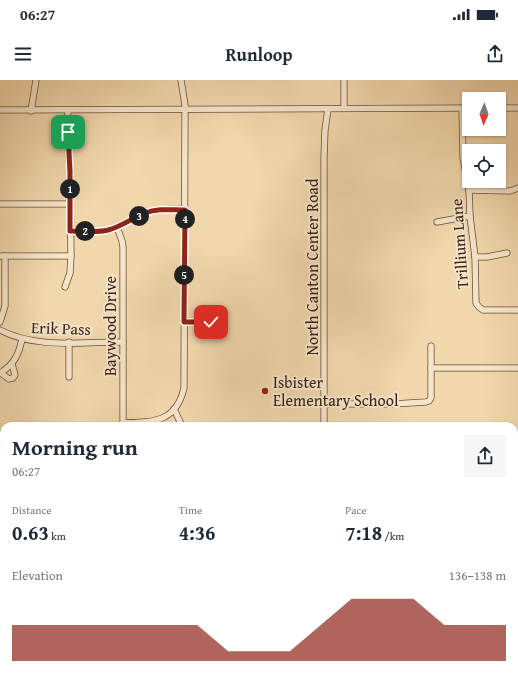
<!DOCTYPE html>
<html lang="en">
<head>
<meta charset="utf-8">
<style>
	:root { --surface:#fff; --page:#f6f6f7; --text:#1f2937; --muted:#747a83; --accent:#8f2418 }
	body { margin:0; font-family:"Gentium Book Plus",serif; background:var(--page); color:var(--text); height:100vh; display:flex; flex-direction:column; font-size:15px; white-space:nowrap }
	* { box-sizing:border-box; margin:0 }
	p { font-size:13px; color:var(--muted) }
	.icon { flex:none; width:22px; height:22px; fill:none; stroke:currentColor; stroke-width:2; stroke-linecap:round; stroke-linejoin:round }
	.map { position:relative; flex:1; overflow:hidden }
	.side { position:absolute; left:0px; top:342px; width:518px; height:256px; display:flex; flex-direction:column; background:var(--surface); border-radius:12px 12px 0 0; box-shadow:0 1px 3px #0004 }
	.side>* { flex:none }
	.needle { width:26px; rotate:182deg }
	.tools { position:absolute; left:462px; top:12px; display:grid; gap:8px }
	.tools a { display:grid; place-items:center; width:44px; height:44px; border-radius:0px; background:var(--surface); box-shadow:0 1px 3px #0004; font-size:20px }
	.pin { position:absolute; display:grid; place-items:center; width:34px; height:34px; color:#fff; margin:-17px; border-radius:8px; box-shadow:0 2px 6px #0006 }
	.km { position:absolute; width:20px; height:20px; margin:-10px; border-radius:50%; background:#222; color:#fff; font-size:11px; line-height:20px; text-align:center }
	.round { display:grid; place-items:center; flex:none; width:42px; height:42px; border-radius:0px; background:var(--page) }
	.summary { display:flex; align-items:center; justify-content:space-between; height:68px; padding:0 12px }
	h1 { font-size:22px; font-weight:600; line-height:30px }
	.stats { display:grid; grid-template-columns:repeat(3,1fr); gap:6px; height:68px; padding:4px 12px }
	.stats div { display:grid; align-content:center }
	.stats b { font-size:20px; font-weight:600 }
	.stats small { font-size:11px; font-weight:400 }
	.stats p { font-size:11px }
	.chart { height:112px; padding:8px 12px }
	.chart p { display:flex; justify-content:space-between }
	.chart svg { width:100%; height:72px; margin-top:4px; fill:var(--accent); opacity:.7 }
	.status { display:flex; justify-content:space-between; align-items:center; height:28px; padding:0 20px; background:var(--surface); direction:ltr }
	.status svg { height:11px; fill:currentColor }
	header { display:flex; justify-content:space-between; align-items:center; height:52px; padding:0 12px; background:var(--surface); font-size:18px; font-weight:600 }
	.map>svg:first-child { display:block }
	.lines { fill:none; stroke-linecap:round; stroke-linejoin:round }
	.minor-casing { stroke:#674e3c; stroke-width:7 }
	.major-casing { stroke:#392116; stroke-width:8 }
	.minor { stroke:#f6e5c9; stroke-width:5.5 }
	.major { stroke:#f1d7ac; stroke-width:7 }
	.route-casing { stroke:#fff; stroke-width:8 }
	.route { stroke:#8f2418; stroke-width:5 }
	.poi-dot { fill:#8f2418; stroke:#f6e5c9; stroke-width:1.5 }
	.labels { text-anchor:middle; stroke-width:4; stroke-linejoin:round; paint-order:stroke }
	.street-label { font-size:16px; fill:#392116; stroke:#f6e5c9 }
	.poi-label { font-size:16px; fill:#392116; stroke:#f6e5c9; text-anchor:start }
</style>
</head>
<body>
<div class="status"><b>06:27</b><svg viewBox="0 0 49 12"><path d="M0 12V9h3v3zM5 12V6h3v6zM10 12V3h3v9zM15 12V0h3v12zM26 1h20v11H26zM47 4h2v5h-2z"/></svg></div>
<header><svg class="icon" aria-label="menu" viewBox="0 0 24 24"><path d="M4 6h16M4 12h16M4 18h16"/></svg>Runloop<svg class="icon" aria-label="share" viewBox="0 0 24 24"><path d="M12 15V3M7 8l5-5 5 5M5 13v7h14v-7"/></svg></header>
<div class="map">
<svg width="518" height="598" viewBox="0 0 518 598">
	<rect width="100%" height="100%" fill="#f1d7ac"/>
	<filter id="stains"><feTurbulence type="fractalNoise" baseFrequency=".005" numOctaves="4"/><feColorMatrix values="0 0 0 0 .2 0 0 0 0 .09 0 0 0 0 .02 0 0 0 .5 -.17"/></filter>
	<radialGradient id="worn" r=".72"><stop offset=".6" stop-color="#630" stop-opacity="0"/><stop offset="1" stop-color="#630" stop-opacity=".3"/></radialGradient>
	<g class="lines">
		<defs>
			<g id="minor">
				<polyline points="344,27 344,0"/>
				<polyline points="462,28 463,78 469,110 470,136 475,177 476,223 479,227 483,230 518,230"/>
				<polyline points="499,28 518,28"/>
				<polyline points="0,30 469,28"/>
				<polyline points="31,31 36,0"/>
				<polyline points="469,110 510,111 518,108"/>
				<polyline points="0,124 70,124"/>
				<polyline points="437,142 470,136"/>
				<polyline points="117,147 122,161 123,167 123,346"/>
				<path d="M 70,151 C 83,151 96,153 108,150 C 121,147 132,138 145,133 C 158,128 171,130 185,129"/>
				<polyline points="0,176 71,176"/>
				<polyline points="475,177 487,177 507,173"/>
				<polyline points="65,207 70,193 71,176 70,92 67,53 68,31"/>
				<polyline points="0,242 5,226 5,176"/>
				<polyline points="184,242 211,242"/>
				<path d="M 0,250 C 36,269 83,262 123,262"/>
				<polyline points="431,288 431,266"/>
				<path d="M 0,293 C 14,285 19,274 22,259"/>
				<polyline points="1,293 9,299 13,298 15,295 12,284"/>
				<polyline points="69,297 69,262"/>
				<polyline points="324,324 393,324 426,322 429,321 431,318 431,288 518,288"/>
				<polyline points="174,329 182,346"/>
				<path d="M 123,343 C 153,342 176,343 184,308 L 185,25 L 181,0"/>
				<polyline points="324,346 324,77 325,50 328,29"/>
				<polyline points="0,354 4,354"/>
				<polyline points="0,517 4,517"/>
				<polyline points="0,560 4,560"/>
				<polyline points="514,569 518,569"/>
				<polyline points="0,587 4,587"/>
				<polyline points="128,594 139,598"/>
				<polyline points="323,594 337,597 356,594"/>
				<polyline points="405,594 407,598"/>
				<polyline points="62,598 62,594"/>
				<polyline points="299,598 300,594"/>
			</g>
			<g id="major">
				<polyline points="514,486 518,486"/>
				<polyline points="0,487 4,487"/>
			</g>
		</defs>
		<use href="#minor" class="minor-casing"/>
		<use href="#major" class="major-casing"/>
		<use href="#minor" class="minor"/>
		<use href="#major" class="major"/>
	</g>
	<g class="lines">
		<defs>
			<path id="route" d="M 68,52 L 70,92 L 70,151 C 83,151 96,153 108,150 C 121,147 132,138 145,133 C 158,128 171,130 185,130 L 184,242 L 211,242"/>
		</defs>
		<use href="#route" class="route-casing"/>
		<use href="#route" class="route"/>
	</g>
	<circle class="poi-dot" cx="265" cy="311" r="4"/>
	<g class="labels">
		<g class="street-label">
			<text transform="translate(459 164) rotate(-94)" y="6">Trillium Lane</text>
			<text transform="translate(312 187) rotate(-90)" y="6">North Canton Center Road</text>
			<text transform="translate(110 246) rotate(-90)" y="6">Baywood Drive</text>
			<text transform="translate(61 248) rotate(2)" y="6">Erik Pass</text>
		</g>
		<g class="poi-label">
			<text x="273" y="308">Isbister<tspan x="273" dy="18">Elementary School</tspan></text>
		</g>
	</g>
	<rect width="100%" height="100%" filter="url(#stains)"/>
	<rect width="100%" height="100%" fill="url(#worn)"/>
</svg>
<div class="tools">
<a><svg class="needle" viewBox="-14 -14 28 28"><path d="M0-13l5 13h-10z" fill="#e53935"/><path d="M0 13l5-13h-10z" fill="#747a83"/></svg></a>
<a><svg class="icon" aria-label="locate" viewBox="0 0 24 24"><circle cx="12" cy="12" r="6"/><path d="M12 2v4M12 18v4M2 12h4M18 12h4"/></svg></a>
</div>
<div class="pin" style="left:68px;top:52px;background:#1e9e55"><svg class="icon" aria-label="arrive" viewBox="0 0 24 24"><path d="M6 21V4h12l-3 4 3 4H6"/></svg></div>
<div class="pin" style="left:211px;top:242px;background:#d93025"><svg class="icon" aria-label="check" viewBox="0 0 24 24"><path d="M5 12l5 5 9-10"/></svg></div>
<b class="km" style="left:70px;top:109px">1</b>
<b class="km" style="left:85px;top:151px">2</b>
<b class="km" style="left:139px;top:136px">3</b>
<b class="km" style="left:185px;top:139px">4</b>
<b class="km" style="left:184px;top:195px">5</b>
<section class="side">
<div class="summary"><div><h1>Morning run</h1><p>06:27</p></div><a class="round"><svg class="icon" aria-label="share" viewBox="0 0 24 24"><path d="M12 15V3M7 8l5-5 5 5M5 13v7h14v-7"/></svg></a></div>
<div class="stats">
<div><p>Distance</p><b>0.63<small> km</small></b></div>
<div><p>Time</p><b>4:36</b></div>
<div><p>Pace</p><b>7:18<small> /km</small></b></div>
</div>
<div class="chart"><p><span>Elevation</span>136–138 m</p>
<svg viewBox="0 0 160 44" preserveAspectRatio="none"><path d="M0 44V22L10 22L20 22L30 22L40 22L50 22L60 22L70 38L80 38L90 38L100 22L110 6L120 6L130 6L140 22L150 22L160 22V44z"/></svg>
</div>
</section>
</div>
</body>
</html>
